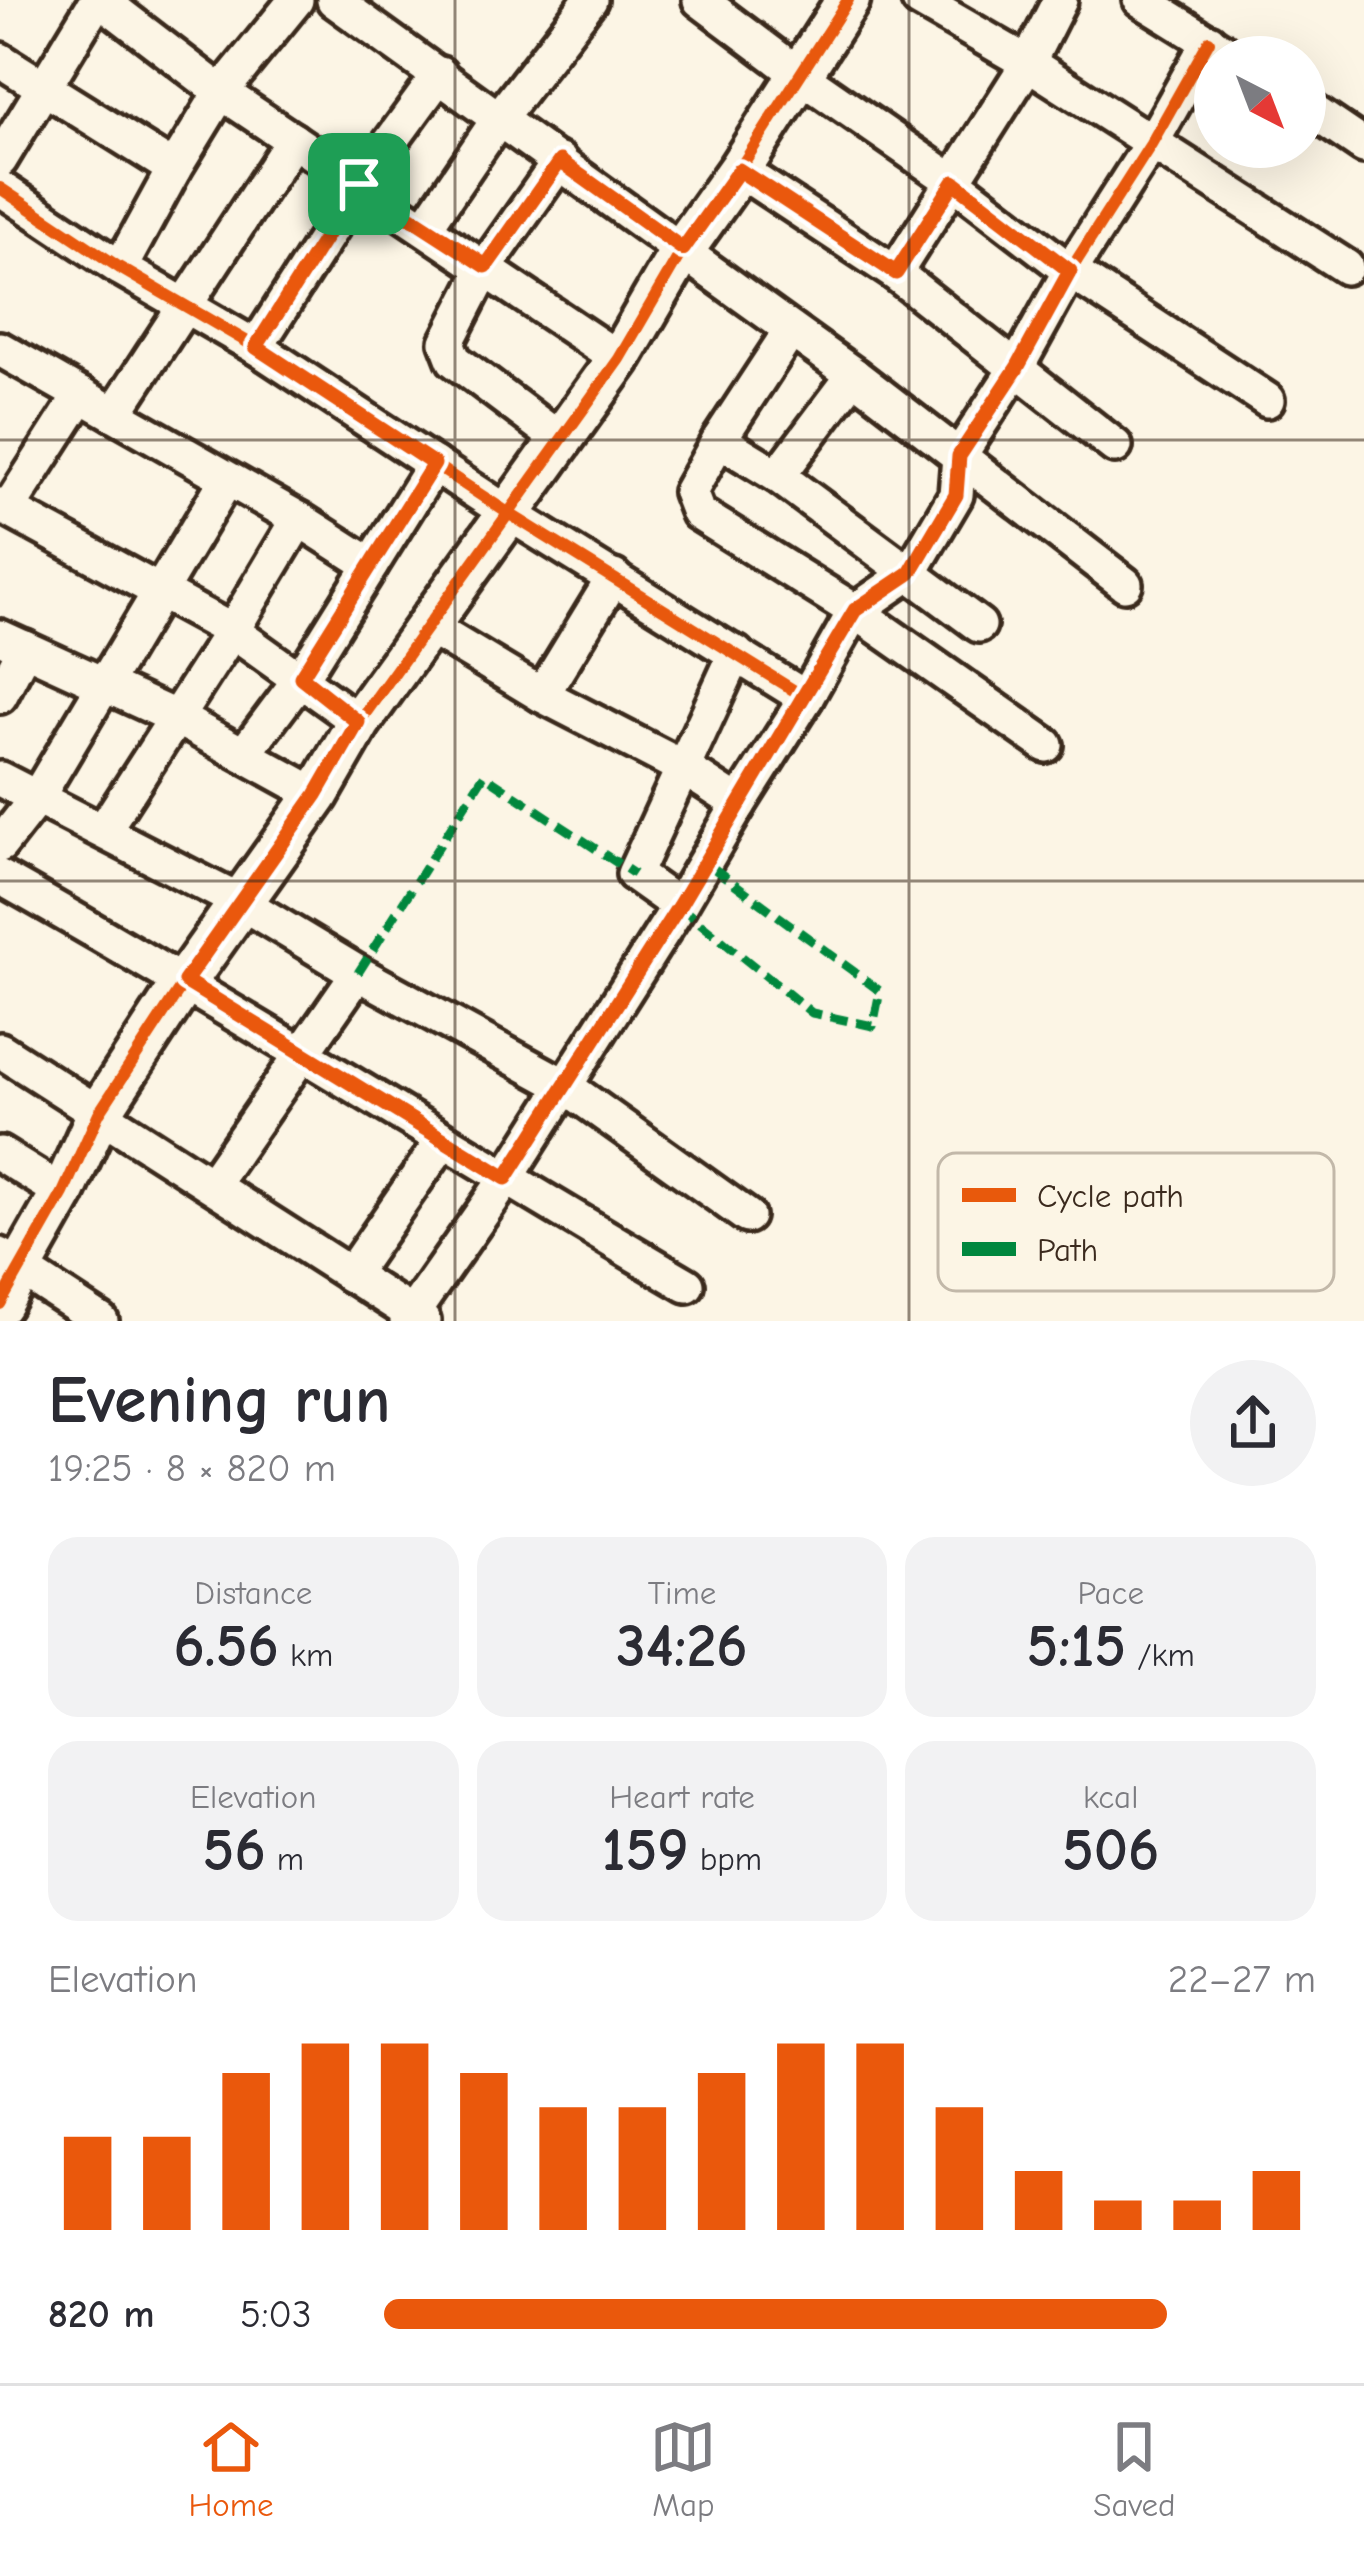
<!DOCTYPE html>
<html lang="en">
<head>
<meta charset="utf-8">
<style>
	:root { --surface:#fff; --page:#f2f2f3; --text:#2b2b33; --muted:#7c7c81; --line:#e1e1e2; --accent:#ea580c }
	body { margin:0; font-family:"Comic Neue",sans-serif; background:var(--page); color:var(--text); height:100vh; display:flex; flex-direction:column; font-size:45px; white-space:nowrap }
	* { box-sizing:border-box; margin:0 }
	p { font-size:39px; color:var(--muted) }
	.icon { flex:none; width:66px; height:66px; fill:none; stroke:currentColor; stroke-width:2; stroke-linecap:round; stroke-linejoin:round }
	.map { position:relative; height:1321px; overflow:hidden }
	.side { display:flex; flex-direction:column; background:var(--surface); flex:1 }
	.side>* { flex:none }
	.needle { width:78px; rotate:138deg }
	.buttons { position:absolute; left:1194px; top:36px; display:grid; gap:24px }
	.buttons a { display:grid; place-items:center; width:132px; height:132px; border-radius:50%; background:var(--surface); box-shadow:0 12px 48px #0002; font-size:60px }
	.pin { position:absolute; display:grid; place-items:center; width:102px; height:102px; color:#fff; margin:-51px; border-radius:24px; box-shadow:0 6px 18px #0006 }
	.round { display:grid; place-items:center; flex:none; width:126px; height:126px; border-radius:63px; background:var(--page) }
	.headline { display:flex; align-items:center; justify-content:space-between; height:204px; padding:0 48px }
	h1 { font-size:66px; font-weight:800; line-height:90px }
	.stats { display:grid; grid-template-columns:repeat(3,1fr); gap:18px; height:204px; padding:12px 48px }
	.stats div { display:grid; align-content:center; border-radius:30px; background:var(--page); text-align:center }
	.stats b { font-size:60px; font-weight:800 }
	.stats small { font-size:33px; font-weight:400 }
	.stats p { font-size:33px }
	.chart { height:336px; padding:24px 48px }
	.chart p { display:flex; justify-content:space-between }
	.chart svg { width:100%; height:216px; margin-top:12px; stroke:var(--accent); stroke-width:6 }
	ul { padding:0 48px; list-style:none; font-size:39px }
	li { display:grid; grid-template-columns:192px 144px 1fr; align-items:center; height:90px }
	li i { height:30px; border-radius:15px; background:var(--accent) }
	.tabs { display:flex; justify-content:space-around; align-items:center; height:168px; border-top:3px solid var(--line); background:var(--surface); font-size:33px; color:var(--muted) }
	.tabs a { display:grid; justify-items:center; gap:6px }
	.tabs .active { color:var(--accent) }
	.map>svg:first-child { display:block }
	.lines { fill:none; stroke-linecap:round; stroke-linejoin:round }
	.minor-casing { stroke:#3b2a1e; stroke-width:42 }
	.tertiary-casing { stroke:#3b2a1e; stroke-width:51 }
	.minor { stroke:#fcf5e5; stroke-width:33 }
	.tertiary { stroke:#fcf5e5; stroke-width:42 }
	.quiet { stroke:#00873e; stroke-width:9; stroke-dasharray:18 9; stroke-linecap:butt }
	.cycleway-casing { stroke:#fcf5e5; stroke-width:20 }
	.cycleway { stroke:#e8590c; stroke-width:12 }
	.route-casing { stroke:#fff; stroke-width:24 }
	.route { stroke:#ea580c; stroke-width:15 }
	.grid { fill:none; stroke:#3b2a1e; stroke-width:3; stroke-opacity:0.55 }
	.key { fill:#fcf5e5; stroke:#c2b8a9; stroke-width:3 }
	.key-label { font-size:33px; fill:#3b2a1e }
</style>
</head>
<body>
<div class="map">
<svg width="1364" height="1321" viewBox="0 0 1364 1321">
	<rect width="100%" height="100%" fill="#fcf5e5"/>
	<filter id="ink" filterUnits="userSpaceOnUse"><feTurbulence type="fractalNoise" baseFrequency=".00833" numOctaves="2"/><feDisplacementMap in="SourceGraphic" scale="24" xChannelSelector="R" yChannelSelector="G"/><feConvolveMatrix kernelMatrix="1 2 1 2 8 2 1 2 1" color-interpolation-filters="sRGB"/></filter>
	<g filter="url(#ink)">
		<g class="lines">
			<defs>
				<g id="minor">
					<polyline points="101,0 221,92 619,359"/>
					<polyline points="334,0 854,375 1125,584"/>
					<polyline points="700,0 801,76 954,182 1070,271 1267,400"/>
					<polyline points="919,0 1028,63 1346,267"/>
					<polyline points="1141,0 1233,57"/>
					<polyline points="0,60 174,169 221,92 296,0"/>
					<polyline points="1305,106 1364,146"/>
					<polyline points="0,160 97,0"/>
					<polyline points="560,161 486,266 447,342 454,360 563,442"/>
					<polyline points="739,170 895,273 1115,446"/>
					<polyline points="0,188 120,268 256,347 508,513 806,698 855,611 910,573 956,495 959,456 1017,367 1070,271 1151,144 1209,41"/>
					<polyline points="426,226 500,117 590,0"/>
					<polyline points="120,268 174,169"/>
					<polyline points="895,273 1028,63 1060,0"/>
					<polyline points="791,330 719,440 778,476 979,625"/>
					<polyline points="256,347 360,184 440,74"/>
					<polyline points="0,349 299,519 371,565"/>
					<polyline points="114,414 293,140"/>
					<polyline points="719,440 690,492 698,513 855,611 1046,745"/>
					<polyline points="778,476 854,375"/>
					<polyline points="0,505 232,631 359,722"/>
					<polyline points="8,509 81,395"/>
					<polyline points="0,637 175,717 317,795"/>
					<polyline points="542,695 614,577"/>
					<polyline points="0,696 25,648"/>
					<polyline points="244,754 301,678 434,464"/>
					<polyline points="0,779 242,903 358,973 565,1086 747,1216"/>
					<polyline points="739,804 806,698"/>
					<polyline points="103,831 232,631 299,519"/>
					<polyline points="0,845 36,799 227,479"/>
					<path d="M 0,877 C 232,1008 457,1150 687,1285"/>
					<polyline points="679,906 634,874 736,653"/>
					<polyline points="0,1050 423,1321"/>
					<polyline points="0,1154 63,1193"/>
					<polyline points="212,1184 358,973"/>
					<polyline points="0,1255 101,1321"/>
					<polyline points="350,1275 442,1142"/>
					<polyline points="407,1321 506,1179 679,906 739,804 682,767 542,695 429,627"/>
				</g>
				<polyline id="tertiary" points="0,1304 63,1193 99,1113 185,981 317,795 359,722 619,359 683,249 739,170 848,0"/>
			</defs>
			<use href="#minor" class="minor-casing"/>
			<use href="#tertiary" class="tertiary-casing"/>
			<use href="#minor" class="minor"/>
			<use href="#tertiary" class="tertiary"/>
			<g class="quiet">
				<polyline points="679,906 812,1013 873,1026 880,991 705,862"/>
				<polyline points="358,973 484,775 634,874"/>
			</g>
			<defs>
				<g id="cycleway">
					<polyline points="0,188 120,268 256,347 508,513 806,698 855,611 910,573 956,495 959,456 1017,367 1070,271 1151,144 1209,41"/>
					<polyline points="0,1304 63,1193 99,1113 185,981 317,795 359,722 619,359 683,249 739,170 848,0"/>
				</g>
			</defs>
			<use href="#cycleway" class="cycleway-casing"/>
			<use href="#cycleway" class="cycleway"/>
		</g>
	</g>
	<g class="lines" filter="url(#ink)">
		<defs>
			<polygon id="route" points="560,161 683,249 739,170 896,273 954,182 1070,271 1017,368 959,456 956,495 910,573 855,610 679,906 506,1178 185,981 316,795 358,722 301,677 434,464 256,347 359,184 486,266"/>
		</defs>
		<use href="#route" class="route-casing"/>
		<use href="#route" class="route"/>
	</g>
	<path class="grid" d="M 455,0 L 455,1321M 909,0 L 909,1321M 0,440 L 1364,440M 0,881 L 1364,881"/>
	<rect x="938" y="1153" width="396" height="138" rx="18" class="key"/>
	<rect x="962" y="1188" width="54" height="14" fill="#e8590c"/>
	<rect x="962" y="1242" width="54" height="14" fill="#00873e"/>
	<g class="key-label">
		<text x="1037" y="1207">Cycle path</text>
		<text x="1037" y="1261">Path</text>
	</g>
</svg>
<div class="buttons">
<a><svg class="needle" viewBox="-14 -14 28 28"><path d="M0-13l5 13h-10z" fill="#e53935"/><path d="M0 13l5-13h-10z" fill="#7c7c81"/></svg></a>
</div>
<div class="pin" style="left:359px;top:184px;background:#1e9e55"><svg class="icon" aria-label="arrive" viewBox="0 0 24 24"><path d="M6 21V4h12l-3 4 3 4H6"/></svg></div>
</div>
<section class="side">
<div class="headline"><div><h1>Evening run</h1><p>19:25 · 8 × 820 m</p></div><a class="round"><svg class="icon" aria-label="share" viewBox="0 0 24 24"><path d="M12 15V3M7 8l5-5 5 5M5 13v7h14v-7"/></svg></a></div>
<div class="stats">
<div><p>Distance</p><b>6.56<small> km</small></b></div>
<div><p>Time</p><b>34:26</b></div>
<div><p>Pace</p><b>5:15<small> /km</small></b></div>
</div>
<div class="stats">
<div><p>Elevation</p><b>56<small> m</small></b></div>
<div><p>Heart rate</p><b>159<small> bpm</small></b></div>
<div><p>kcal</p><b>506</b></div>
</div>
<div class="chart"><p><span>Elevation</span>22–27 m</p>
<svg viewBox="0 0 160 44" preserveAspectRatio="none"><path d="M5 44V25M15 44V25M25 44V12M35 44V6M45 44V6M55 44V12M65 44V19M75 44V19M85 44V12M95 44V6M105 44V6M115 44V19M125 44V32M135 44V38M145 44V38M155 44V32"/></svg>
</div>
<ul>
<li><b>820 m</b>5:03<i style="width:84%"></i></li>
</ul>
</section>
<nav class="tabs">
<a class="active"><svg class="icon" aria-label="home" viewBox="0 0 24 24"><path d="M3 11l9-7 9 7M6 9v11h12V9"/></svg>Home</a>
<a><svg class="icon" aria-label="map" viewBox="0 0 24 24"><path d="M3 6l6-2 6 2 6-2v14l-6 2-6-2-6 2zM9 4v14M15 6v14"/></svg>Map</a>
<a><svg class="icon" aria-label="saved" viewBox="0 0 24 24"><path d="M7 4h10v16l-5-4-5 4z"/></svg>Saved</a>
</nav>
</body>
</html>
